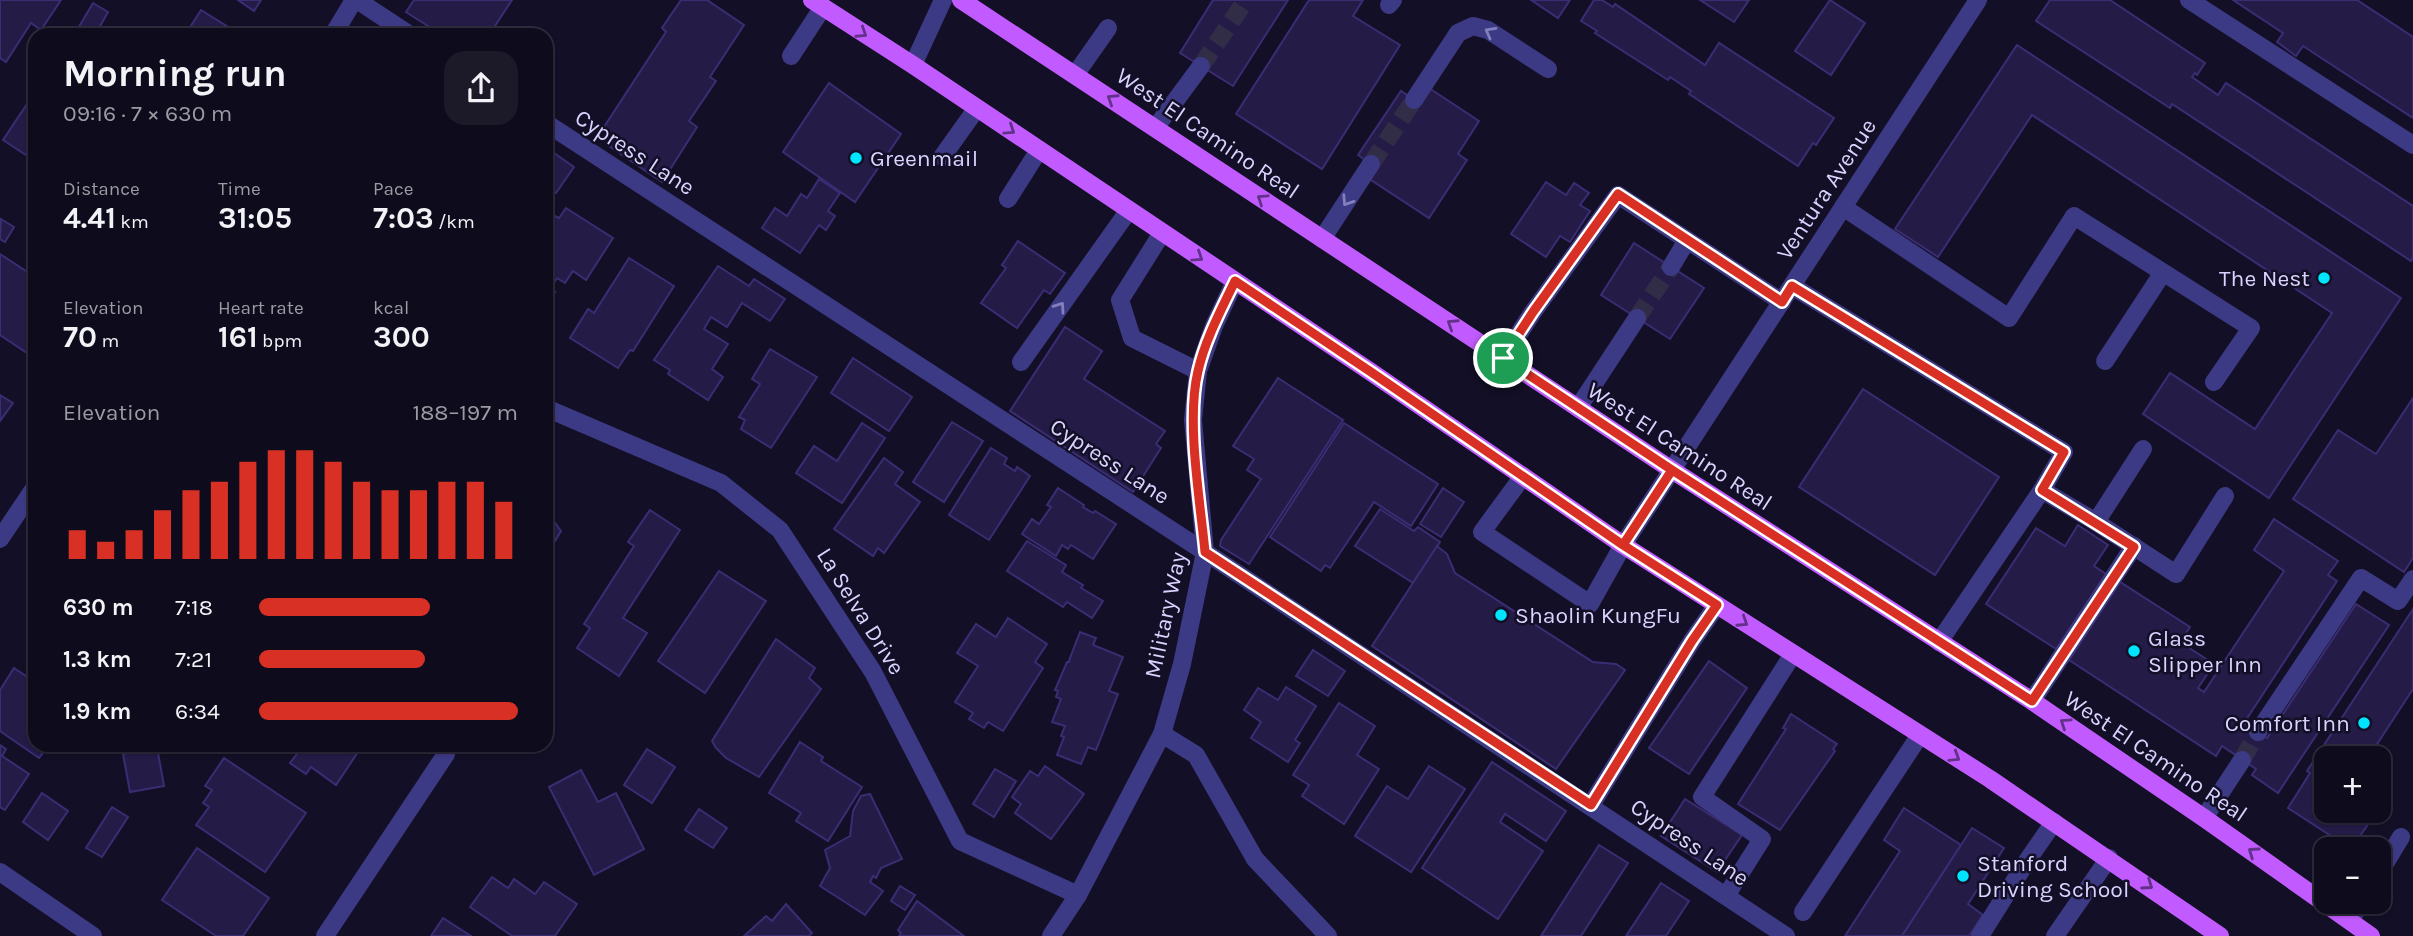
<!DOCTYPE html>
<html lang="en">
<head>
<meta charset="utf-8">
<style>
	:root { --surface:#0e0b1c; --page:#1c1929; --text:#f1f3f6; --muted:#9b9ba3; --line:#2e2b3b; --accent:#d93025 }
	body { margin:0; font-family:Karla,sans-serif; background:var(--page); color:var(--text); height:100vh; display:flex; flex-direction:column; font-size:26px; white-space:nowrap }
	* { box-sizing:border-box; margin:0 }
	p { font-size:23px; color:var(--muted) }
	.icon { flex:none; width:38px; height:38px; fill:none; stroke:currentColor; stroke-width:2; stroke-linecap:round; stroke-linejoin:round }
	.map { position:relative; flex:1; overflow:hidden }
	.panel { position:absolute; left:28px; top:28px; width:525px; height:724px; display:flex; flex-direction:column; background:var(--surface); border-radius:21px; box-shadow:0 2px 5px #0004,0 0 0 2px var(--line) }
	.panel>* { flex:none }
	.tools { position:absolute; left:2314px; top:746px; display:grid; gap:14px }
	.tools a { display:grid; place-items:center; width:77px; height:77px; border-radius:14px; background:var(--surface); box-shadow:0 2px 5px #0004,0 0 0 2px var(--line); font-size:35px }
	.pin { position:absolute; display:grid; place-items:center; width:60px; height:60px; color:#fff; margin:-30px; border:4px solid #fff; border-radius:50%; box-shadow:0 2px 7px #0007 }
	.round { display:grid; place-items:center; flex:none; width:74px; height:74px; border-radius:21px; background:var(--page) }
	.overview { display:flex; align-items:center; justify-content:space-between; height:119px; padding:0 35px }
	h1 { font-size:38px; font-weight:700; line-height:52px }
	.figures { display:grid; grid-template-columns:repeat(3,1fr); gap:10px; height:119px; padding:7px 35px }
	.figures div { display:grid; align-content:center }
	.figures b { font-size:30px; font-weight:700 }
	.figures small { font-size:19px; font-weight:400 }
	.figures p { font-size:19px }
	.chart { height:196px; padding:14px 35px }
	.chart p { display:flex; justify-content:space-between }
	.chart svg { width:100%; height:126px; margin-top:7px; stroke:var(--accent); stroke-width:6 }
	ul { padding:0 35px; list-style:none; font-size:23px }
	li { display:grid; grid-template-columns:112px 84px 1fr; align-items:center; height:52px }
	li i { height:18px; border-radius:9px; background:var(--accent) }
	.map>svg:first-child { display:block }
	.building { fill:#241b47; stroke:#3b2d73; stroke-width:2 }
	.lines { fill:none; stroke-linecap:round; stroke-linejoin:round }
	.minor-tunnel { stroke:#312d47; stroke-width:18; stroke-dasharray:18 9; stroke-linecap:butt }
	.minor { stroke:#3d3a85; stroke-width:18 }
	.major { stroke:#c25bff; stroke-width:18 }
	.oneway { stroke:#837fbc }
	.oneway2 { stroke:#623188 }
	.route-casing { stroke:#fff; stroke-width:14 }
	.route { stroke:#d93025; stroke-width:9 }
	.poi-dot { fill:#00e5ff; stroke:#130f26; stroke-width:2.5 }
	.labels { text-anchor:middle; stroke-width:5; stroke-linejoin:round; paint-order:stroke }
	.street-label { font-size:23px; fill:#d9d4ff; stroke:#130f26 }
	.poi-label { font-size:23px; fill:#d9d4ff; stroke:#130f26; text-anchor:start }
</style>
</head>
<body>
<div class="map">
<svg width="2413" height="936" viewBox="0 0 2413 936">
	<rect width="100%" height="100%" fill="#130f26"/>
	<g class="building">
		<polygon points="0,0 61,0 41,30 31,23 6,62 0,58"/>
		<polygon points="238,0 261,0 254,11"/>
		<polygon points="414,0 512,0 489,35 442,35 406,12"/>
		<polygon points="681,0 707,0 744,25 710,77 716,81 689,121 697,127 662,182 606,144 612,136 602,130 666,32 662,28"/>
		<polygon points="1213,0 1288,0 1233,86 1180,53"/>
		<polygon points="1309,0 1363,0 1353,16 1400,45 1322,169 1236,114"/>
		<polygon points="1531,0 1570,0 1558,18"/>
		<polygon points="1594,0 1602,0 1613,7 1615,4 1705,65 1719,43 1834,118 1816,145 1813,143 1798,166 1689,94 1691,91 1670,77 1668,80 1595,33 1597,31 1581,21"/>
		<polygon points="1700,0 1749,0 1734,22"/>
		<polygon points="1830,0 1865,23 1831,75 1795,51"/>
		<polygon points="2050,0 2110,0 2205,63 2197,75 2195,73 2192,77 2218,95 2226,83 2413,206 2413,257 2411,261 2172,104 2170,108 2036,21"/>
		<polygon points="2233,0 2357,0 2413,37 2413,118 2303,46 2296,56 2277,42 2283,33"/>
		<polygon points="93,3 108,12 95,35 74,35"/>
		<polygon points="201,10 241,35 185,35"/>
		<polygon points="2017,45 2401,298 2269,498 2143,414 2170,373 2255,429 2332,313 2032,115 1938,257 1895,229"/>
		<polygon points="829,83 901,134 855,202 783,152"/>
		<polygon points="1426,86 1479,121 1458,154 1467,160 1429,218 1368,178 1371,164 1358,155 1401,91 1417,102"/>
		<polygon points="35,92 35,161 3,140"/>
		<polygon points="554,153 574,167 556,193 546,187 546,165"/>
		<polygon points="819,179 840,193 828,211 835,216 826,230 819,225 800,253 762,228 775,208 787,216 801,194 807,198"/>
		<polygon points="1546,182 1566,195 1574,183 1589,193 1580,205 1590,211 1570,242 1560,236 1546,257 1511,234"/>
		<polygon points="566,208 613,238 586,280 573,271 565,283 557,278 550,289 555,292 546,307 546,229 555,216 559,218"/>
		<polygon points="1,219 14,227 5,242 0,239"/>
		<polygon points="1018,241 1065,273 1050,294 1044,290 1017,328 981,303 1006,268 1002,265"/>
		<polygon points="1634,243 1704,288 1670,339 1601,295"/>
		<polygon points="0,254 35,277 35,353 33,357 0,335"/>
		<polygon points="629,258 674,286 633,351 630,350 618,368 570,338 588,309 594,313"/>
		<polygon points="718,266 749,286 754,279 785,299 770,321 742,303 727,327 711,317 704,329 728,344 712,369 723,377 708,400 668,374 670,370 654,360"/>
		<polygon points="1065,327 1102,351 1084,379 1165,431 1156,444 1161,448 1133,492 1010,411"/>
		<polygon points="770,349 817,377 771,448 741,429 745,420 739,417 760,384 752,379"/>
		<polygon points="853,358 912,397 889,431 831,393"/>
		<polygon points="1278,378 1343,420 1249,564 1220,546 1221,540 1261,479 1247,470 1254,459 1233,446"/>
		<polygon points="1863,389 1999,477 1935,575 1799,487"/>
		<polygon points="0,395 13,403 0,421"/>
		<polygon points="2413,398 2413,558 2404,572 2293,499 2338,430 2376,454"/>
		<polygon points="952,422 983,441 944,502 913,482"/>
		<polygon points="862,423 885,438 842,503 796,473 814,446 837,461"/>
		<polygon points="1344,423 1438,484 1411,526 1374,502 1330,568 1325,565 1321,571 1270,537"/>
		<polygon points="991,448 1007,458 1004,464 1015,471 1017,467 1030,476 989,540 949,515"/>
		<polygon points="884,458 903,472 895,484 920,502 884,553 878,548 873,556 834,529"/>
		<polygon points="1058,488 1084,505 1083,507 1093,513 1095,511 1116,524 1093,559 1071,545 1068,549 1062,545 1056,556 1022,534 1032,519 1039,524 1051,507 1047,505"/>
		<polygon points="1443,488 1464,502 1441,537 1420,524"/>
		<polygon points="1380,509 1414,531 1418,527 1440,542 1413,583 1355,546"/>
		<polygon points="650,510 680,530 623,618 647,633 619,676 577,648 590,628 584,624 634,546 628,542"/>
		<polygon points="546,511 561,531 547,554 546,554"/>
		<polygon points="2274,519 2338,561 2328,575 2337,581 2244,723 2267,738 2356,604 2389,625 2278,793 2252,775 2256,769 2222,746 2216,756 2069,660 2120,582 2190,627 2180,642 2214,664 2198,688 2204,692 2284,571 2254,550"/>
		<polygon points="2078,525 2108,545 2094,566 2106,574 2056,649 1986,604 2036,528 2065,546"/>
		<polygon points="1027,541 1066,565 1062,572 1083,585 1081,588 1103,601 1092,618 1067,602 1063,607 1007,571"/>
		<polygon points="1437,546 1447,554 1455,573 1593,662 1616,664 1625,670 1556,769 1372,646"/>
		<polygon points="719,571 766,601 705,693 658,661"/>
		<polygon points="2413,609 2413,689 2368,758 2326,758 2326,810 2378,810 2351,849 2288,808 2310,773 2307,771"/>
		<polygon points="1008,618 1047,644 1035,662 1043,668 1003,731 988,722 984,728 969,719 973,713 955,702 978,666 957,653 976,624 996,637"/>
		<polygon points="1080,632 1096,638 1093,645 1123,657 1109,691 1118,694 1096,750 1088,747 1081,764 1057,755 1064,737 1061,736 1065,726 1052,722 1061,699 1056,697 1058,691 1055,690 1067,662 1069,662 1070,658"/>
		<polygon points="776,639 815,668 809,678 821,689 759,777 726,758 716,748 712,741"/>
		<polygon points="1313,650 1345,671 1328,696 1296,676"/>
		<polygon points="1709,661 1747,688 1689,774 1649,748"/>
		<polygon points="14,668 35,682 35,746 48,746 39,758 0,731 0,690"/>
		<polygon points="1286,687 1316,706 1295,740 1300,743 1288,762 1251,738 1261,722 1244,710 1258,688 1278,700"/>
		<polygon points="1339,703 1375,726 1357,755 1379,769 1344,824 1302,796 1309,785 1293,775"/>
		<polygon points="1791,714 1837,744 1833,749 1835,751 1780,830 1738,804 1786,729 1783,728"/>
		<polygon points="800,742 823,757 821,761 862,787 828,841 796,821 801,813 769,793"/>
		<polygon points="0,745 6,749 2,756 29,774 5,810 0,807"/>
		<polygon points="303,746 362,746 336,785 311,767 306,774 290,763"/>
		<polygon points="157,747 164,786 130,792 123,754"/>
		<polygon points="647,749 675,767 652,803 624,785"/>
		<polygon points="224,758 306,813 265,872 196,825 209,807 203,803 212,790 205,786"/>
		<polygon points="1492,762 1566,811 1546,841 1505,814 1500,822 1543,851 1498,919 1422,868"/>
		<polygon points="1045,766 1084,794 1051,839 1015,813 1021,804 1012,797 1030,771 1038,776"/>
		<polygon points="1429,766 1465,789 1411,872 1355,836 1387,786 1408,799"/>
		<polygon points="995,769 1016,781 994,817 973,804"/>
		<polygon points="581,770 598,802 616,793 644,849 594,875 549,787"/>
		<polygon points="42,793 68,811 48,840 23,822"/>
		<polygon points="870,794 902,859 881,868 876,878 873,876 870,882 883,891 865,915 820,886 830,868 825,850 850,836 853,811 861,796"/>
		<polygon points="1685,799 1742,835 1717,872 1661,836"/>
		<polygon points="112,807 128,817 102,857 86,848"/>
		<polygon points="1904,808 1961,845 1902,936 1845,936 1900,851 1884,840"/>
		<polygon points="699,809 727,828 713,848 685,830"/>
		<polygon points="1972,828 2004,848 1968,904 1983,915 1969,936 1902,936"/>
		<polygon points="1599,845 1628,863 1581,936 1541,936"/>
		<polygon points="197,848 269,898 243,936 216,936 162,900"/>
		<polygon points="492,877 508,888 514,879 535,894 544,882 577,904 555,936 512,936 470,907"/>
		<polygon points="1661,883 1689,901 1666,936 1626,936"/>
		<polygon points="900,886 915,895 905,910 891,901"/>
		<polygon points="917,901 964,936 899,936 901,933 898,930"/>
		<polygon points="786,904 812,933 809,936 744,936 766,916 772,921"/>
		<polygon points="443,918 471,936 431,936"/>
	</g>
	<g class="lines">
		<g class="minor-tunnel">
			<polyline points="1201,66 1246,0"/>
			<polyline points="1371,164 1414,100"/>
			<polyline points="1637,318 1671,267"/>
			<polyline points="2242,760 2258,732"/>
		</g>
		<g class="minor">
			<polyline points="357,0 410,35"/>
			<polyline points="2189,0 2413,145"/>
			<polyline points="1389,5 1393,0"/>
			<polyline points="333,35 354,0"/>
			<polyline points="791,56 823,7"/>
			<polyline points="913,65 943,0"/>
			<polyline points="1075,75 1108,28"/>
			<polyline points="1414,100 1458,33 1473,26 1488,30 1548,69"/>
			<polyline points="546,123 1205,552 1786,936"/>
			<polyline points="1156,127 1201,66"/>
			<polyline points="942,157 977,108"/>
			<polyline points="1008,199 1039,150"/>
			<polyline points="1843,207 2009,318 2074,216 2251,328 2214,382"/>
			<polyline points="1162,233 1120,300 1132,338 1198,371"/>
			<polyline points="1322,239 1371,164"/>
			<polyline points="1671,267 1687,240"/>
			<polyline points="1792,286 2064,452 2042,490 1939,642"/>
			<polyline points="1503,358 1533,312 1618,195 1782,302"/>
			<polyline points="2105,361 2162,274"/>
			<polyline points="1021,362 1129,210"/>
			<polyline points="546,408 721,483 780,530 873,672 960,841 1078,895"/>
			<polyline points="1578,408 1637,318"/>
			<polyline points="1523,476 1482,532 1590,604 1623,545 1978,0"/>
			<polyline points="2042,490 2096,522 2143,449"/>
			<polyline points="2096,522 2176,574 2225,496"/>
			<polyline points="0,539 35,487"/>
			<polyline points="2032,701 2134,546"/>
			<polyline points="2258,732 2361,578 2398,601 2413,579"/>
			<polyline points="1162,734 1196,755 1255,859 1328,936"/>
			<polyline points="1591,805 1692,641 1717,605"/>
			<polyline points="2204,818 2242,760"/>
			<polyline points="0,872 93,936"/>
			<polyline points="2378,875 2401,837"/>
			<polyline points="1726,896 1762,839 1702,797 1793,654"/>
			<polyline points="1803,912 1920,735"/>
			<polyline points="2350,921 2362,901"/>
			<polyline points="325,936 446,754"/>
			<polyline points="1051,936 1078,895 1162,734 1182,664 1205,552 1193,420 1198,371 1214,326 1235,281"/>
			<polyline points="1980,936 2027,861 2054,822"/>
			<polyline points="2055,936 2109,858"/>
		</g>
		<g class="major">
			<polyline points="812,0 913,65 1371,372 1623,545 1990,779 2220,936"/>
			<polyline points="961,0 1672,470 2032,701 2204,818 2371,936"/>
		</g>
	</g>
	<defs><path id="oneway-chevron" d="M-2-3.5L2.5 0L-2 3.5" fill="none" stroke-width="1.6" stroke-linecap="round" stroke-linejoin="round" transform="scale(1.75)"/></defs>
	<g class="oneway">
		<use href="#oneway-chevron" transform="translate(1490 32) rotate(-151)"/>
		<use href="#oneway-chevron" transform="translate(1347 201) rotate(123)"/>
		<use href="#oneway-chevron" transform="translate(1060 307) rotate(-55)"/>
	</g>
	<g class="oneway2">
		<use href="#oneway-chevron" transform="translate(862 33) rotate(33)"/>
		<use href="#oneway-chevron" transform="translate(1112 99) rotate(-147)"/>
		<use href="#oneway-chevron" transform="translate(1010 130) rotate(34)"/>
		<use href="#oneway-chevron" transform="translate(1262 199) rotate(-146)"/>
		<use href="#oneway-chevron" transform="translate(1198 257) rotate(34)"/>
		<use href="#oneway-chevron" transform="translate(1452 324) rotate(-147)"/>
		<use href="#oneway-chevron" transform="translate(1743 622) rotate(33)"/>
		<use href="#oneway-chevron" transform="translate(2065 723) rotate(-146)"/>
		<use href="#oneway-chevron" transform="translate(1955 757) rotate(32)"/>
		<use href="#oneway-chevron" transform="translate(2253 852) rotate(-145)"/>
		<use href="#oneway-chevron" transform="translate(2148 885) rotate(35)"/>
	</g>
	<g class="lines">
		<defs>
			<path id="route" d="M 1503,358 L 1672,470 L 1623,545 L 1371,372 L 1235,281 C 1221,310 1205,340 1198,371 C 1186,421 1200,499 1205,552 L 1591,805 L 1692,641 L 1717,605 L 1623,545 L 1672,470 L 2032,701 L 2134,547 L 2042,490 L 2064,452 L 1792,286 L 1782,302 L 1618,194 L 1533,312 L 1503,358"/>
		</defs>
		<use href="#route" class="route-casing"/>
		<use href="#route" class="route"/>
	</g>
	<g class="poi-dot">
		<circle cx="856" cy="158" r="7"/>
		<circle cx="2324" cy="278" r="7"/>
		<circle cx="1501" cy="615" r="7"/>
		<circle cx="2134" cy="651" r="7"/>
		<circle cx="2364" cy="723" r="7"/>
		<circle cx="1963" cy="876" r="7"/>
	</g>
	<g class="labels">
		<g class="street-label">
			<text transform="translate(1208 133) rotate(34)" y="8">West El Camino Real</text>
			<text transform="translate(635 152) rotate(33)" y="8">Cypress Lane</text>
			<text transform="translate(1826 189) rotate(-57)" y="8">Ventura Avenue</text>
			<text transform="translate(1680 446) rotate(33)" y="8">West El Camino Real</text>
			<text transform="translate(1110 461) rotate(33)" y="8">Cypress Lane</text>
			<text transform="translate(861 611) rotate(58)" y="8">La Selva Drive</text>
			<text transform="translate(1165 615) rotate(-78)" y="8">Military Way</text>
			<text transform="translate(2156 756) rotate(34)" y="8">West El Camino Real</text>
			<text transform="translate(1690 842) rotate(34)" y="8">Cypress Lane</text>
		</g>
		<g class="poi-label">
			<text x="870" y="166">Greenmail</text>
			<text x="2310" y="286" text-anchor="end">The Nest</text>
			<text x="1515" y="623">Shaolin KungFu</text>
			<text x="2148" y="646">Glass<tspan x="2148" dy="26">Slipper Inn</tspan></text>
			<text x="2350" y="731" text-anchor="end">Comfort Inn</text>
			<text x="1977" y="871">Stanford<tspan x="1977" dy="26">Driving School</tspan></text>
		</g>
	</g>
</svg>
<div class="tools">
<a>+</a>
<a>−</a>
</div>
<div class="pin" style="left:1503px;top:358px;background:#1e9e55"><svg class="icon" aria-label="arrive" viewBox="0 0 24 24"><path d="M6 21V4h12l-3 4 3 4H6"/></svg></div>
<section class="panel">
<div class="overview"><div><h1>Morning run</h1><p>09:16 · 7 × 630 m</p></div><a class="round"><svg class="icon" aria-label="share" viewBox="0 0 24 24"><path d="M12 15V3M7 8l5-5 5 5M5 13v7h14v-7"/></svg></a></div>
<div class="figures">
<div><p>Distance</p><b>4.41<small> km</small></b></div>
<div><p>Time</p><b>31:05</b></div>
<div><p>Pace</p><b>7:03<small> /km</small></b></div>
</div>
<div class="figures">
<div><p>Elevation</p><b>70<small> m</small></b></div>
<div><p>Heart rate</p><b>161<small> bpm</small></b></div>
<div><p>kcal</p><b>300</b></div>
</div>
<div class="chart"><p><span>Elevation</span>188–197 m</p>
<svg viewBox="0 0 160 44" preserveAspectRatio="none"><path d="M5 44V34M15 44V38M25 44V34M35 44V27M45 44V20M55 44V17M65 44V10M75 44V6M85 44V6M95 44V10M105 44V17M115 44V20M125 44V20M135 44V17M145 44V17M155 44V24"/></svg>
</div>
<ul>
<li><b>630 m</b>7:18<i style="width:66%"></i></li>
<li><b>1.3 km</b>7:21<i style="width:64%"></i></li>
<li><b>1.9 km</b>6:34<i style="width:100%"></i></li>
</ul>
</section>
</div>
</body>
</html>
